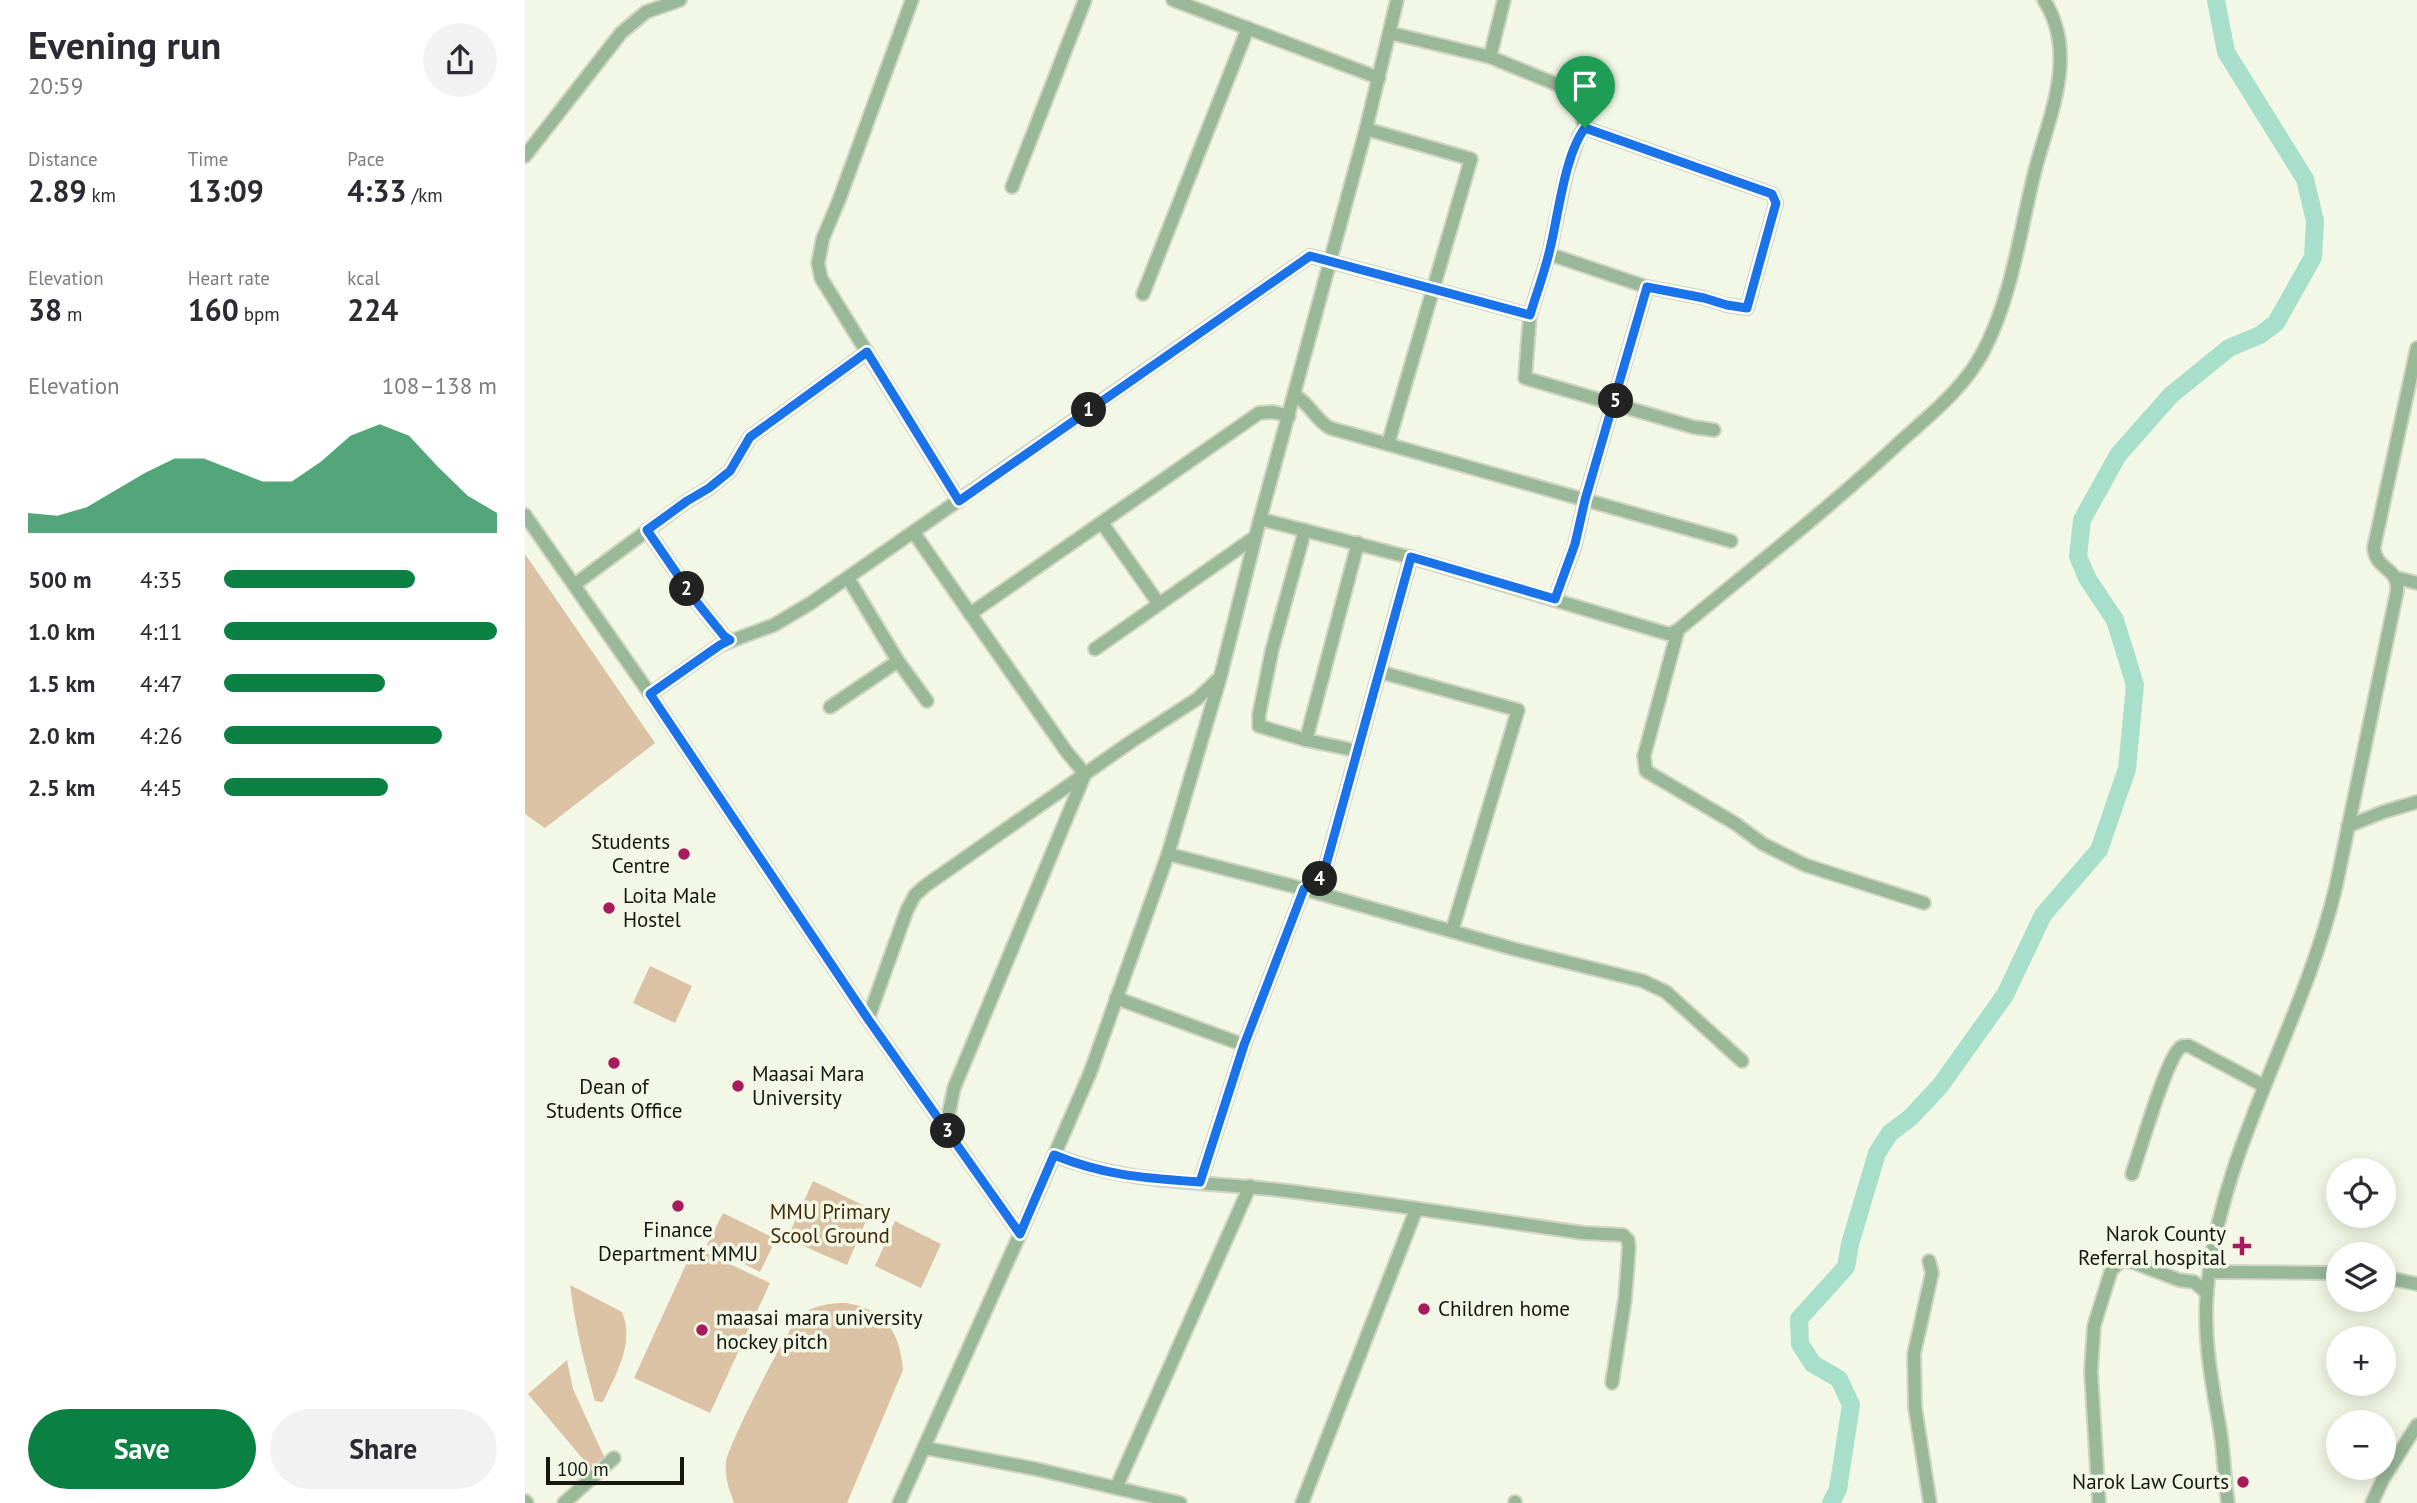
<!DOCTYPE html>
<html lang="en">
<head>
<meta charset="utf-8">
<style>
	:root { --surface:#fff; --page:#f2f2f3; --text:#2b2b33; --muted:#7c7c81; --accent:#0b8043 }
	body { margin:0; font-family:"PT Sans",sans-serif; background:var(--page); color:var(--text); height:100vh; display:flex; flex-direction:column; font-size:26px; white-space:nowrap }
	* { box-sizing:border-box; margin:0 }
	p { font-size:23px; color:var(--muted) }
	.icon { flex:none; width:38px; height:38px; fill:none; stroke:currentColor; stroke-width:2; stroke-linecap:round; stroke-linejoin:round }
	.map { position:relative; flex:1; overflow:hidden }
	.details { display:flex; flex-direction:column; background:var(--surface); width:525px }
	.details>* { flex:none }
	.fabs { position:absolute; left:1801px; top:1158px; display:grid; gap:14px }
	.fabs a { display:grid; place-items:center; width:70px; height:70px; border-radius:50%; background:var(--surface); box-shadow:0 4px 18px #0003; font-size:35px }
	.scale { position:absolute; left:21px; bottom:18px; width:138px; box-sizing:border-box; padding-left:7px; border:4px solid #151710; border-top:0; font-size:19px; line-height:24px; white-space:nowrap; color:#151710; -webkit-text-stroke:5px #f2f8e5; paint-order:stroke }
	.pin { position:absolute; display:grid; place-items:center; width:60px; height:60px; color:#fff; margin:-72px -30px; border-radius:50% 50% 50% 0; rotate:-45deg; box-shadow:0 0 7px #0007 }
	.pin .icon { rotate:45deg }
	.km { position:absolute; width:35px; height:35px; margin:-18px; border-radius:50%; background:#222; color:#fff; font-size:19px; line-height:35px; text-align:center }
	.round { display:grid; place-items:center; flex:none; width:74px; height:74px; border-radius:37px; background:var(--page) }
	.head { display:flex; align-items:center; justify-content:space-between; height:119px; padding:0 28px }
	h1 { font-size:38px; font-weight:700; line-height:52px }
	.figures { display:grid; grid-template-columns:repeat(3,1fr); gap:10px; height:119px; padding:7px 28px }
	.figures div { display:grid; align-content:center }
	.figures b { font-size:30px; font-weight:700 }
	.figures small { font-size:19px; font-weight:400 }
	.figures p { font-size:19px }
	.chart { height:196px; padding:14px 28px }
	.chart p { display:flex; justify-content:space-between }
	.chart svg { width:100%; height:126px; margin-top:7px; fill:var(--accent); opacity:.7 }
	.button { display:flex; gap:14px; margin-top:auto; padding:14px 28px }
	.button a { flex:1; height:80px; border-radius:42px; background:var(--accent); color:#fff; font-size:28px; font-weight:700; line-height:80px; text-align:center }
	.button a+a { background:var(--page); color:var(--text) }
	ul { padding:0 28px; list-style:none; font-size:23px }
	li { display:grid; grid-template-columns:112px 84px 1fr; align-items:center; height:52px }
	li i { height:18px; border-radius:9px; background:var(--accent) }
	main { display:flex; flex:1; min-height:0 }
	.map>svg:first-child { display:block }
	.green { fill:#dbc2a5 }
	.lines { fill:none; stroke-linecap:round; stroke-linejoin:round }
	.river { stroke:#a8dfca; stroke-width:18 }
	.minor-casing { stroke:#cfd4c3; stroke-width:16 }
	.minor { stroke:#99b898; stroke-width:12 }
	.route-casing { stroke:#fff; stroke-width:14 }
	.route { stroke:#1a73e8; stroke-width:9 }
	.poi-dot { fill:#a81c5e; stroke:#f2f8e5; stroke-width:2.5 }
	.labels { text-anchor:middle; stroke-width:7; stroke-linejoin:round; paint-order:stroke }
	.poi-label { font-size:21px; fill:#151710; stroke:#f2f8e5; text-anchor:start }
	.park-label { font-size:21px; fill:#412b0b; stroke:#f2f8e5 }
</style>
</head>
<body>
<main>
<section class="details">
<div class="head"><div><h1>Evening run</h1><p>20:59</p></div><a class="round"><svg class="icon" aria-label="share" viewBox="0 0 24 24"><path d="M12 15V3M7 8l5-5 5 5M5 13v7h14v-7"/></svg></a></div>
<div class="figures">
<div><p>Distance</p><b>2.89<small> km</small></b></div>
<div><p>Time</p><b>13:09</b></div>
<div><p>Pace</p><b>4:33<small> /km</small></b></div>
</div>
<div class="figures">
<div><p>Elevation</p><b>38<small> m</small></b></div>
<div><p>Heart rate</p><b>160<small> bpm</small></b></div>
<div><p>kcal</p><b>224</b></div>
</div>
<div class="chart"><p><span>Elevation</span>108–138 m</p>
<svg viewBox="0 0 160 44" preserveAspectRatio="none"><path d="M0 44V37L10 38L20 35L30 29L40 23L50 18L60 18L70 22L80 26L90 26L100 19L110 10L120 6L130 10L140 21L150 31L160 37V44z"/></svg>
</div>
<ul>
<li><b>500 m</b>4:35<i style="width:70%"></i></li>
<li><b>1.0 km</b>4:11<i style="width:100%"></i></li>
<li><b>1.5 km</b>4:47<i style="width:59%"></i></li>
<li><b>2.0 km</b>4:26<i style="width:80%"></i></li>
<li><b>2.5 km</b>4:45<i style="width:60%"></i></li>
</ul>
<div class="button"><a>Save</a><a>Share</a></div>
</section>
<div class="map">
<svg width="1892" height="1503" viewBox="0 0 1892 1503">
	<rect width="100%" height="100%" fill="#f2f8e5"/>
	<g class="green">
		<polygon points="0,554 130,743 20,828 0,814"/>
		<polygon points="125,966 167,986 150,1023 108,1003"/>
		<polygon points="288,1181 346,1209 322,1265 262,1239"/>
		<polygon points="198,1213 251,1239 235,1272 182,1245"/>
		<polygon points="370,1221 416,1244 396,1288 350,1266"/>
		<polygon points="169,1247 245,1283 185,1413 109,1378"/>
		<path d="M 45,1285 L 97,1312 C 110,1343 91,1374 78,1402 L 70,1401 C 59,1362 50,1325 45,1285 Z"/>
		<path d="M 321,1303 C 360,1309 375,1332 378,1370 L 322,1503 L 209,1503 C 204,1489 199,1476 201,1461 C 203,1446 264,1325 275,1316 C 288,1305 305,1303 321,1303 Z"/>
		<polygon points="42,1360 48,1389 81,1461 69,1472 3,1394"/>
	</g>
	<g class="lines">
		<polyline class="river" points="1306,1503 1313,1489 1326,1405 1314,1379 1288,1364 1275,1344 1274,1319 1321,1267 1325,1244 1352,1153 1365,1133 1385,1118 1415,1086 1480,995 1518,915 1574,850 1602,769 1610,685 1590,620 1562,578 1553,556 1557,520 1593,455 1646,395 1704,348 1735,335 1751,323 1788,257 1790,221 1780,179 1701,52 1691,0"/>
		<defs>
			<g id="minor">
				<polyline points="387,0 314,200 298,238 293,263 296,278 434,501"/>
				<polyline points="648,0 854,78"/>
				<polyline points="865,33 965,57 1038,87 1054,106 1060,128"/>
				<polyline points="965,57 979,0"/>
				<polyline points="1060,128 1054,136 1041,174 1024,254 1005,315 1000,378 1168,427 1189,430"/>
				<polyline points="841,129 946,159 863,444"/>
				<polyline points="0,156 96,33 121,12 155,0"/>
				<polyline points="487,187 560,0"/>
				<polyline points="1024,254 1122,287 1179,298 1201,305 1222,308 1251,203 1247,194 1060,128"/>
				<polyline points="618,294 723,28"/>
				<path d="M 769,395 C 785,403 790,420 805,428 L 1206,541"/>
				<polyline points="0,515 125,694 343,1019 495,1234 374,1503"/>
				<path d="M 735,519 L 899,561 L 1140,633 L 1145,634 L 1153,630 C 1228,567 1305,508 1376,441 C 1406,414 1439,388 1458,352 C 1489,293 1495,226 1512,163 C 1527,109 1552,52 1519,0"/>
				<polyline points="577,523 634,604"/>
				<polyline points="122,530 170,600 199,636 205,640"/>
				<polyline points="780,530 747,650 734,715 734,726 781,740 833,751"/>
				<polyline points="389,533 541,751 560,774 429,1088 421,1127"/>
				<polyline points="323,578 373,661 402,701"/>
				<polyline points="1872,578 1892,583"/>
				<polyline points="49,585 162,501 184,488 205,471 225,437 342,352"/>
				<polyline points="1030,599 1050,545 1060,500 1122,287"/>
				<polyline points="445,614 734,413 748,412 764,416"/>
				<polyline points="1153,630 1119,756 1121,771 1211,824 1238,844 1280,865 1399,903"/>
				<polyline points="570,649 730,537"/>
				<polyline points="855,672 993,710 927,931"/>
				<polyline points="125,694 195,645 249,625 286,603 785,256 1005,315"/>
				<polyline points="305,707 373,661"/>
				<polyline points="781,740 833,543"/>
				<polyline points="1823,826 1858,812 1892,802"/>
				<polyline points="643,854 779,889 989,949 1118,981 1141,992 1217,1061"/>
				<polyline points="591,998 719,1045"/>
				<polyline points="343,1019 382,910 390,895 400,886 607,741 672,699 692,680"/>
				<path d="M 529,1155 C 600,1184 678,1181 754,1190 C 856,1202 957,1219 1059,1233 L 1098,1235 L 1103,1240 L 1104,1247 L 1100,1299 L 1087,1383"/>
				<path d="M 1607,1174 C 1615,1151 1640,1063 1654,1049 C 1657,1045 1659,1046 1664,1046 L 1739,1086"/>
				<polyline points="675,1182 719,1045 779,889 793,881 801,865 886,557"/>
				<polyline points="495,1234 565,1073 643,854 695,678 735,519 841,129 872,0"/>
				<polyline points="1404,1261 1407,1273 1389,1354 1390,1407 1405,1503"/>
				<polyline points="1685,1272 1813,1273"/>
				<polyline points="1858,1277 1892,1284"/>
				<polyline points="400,1448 511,1469 655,1503"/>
				<polyline points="591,1488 725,1186"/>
				<polyline points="0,1501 2,1503"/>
				<polyline points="39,1503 89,1458"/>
				<polyline points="777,1503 891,1210"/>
				<polyline points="990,1503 990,1502"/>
				<polyline points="1574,1503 1566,1372 1569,1326 1586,1271 1596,1260 1610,1263 1654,1280 1669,1282 1682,1293"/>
				<path d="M 1703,1503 C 1699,1478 1699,1453 1695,1429 C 1687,1384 1678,1337 1682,1291 C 1695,1148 1779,1024 1811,886 L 1872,591 C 1874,566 1850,571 1849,547 L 1892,348"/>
				<polyline points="1847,1503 1858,1479 1892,1425"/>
			</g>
		</defs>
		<use href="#minor" class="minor-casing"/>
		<use href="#minor" class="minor"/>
	</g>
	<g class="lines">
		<defs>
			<path id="route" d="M 1060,128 L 1247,194 L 1251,203 L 1222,308 L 1202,305 L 1179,298 L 1122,287 L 1060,500 L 1050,544 L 1030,599 L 886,557 L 801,865 L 793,881 L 779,889 L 719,1045 L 675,1182 C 620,1178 581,1176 529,1155 L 495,1234 L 343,1019 L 125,694 L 195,645 L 205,640 L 199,636 L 170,600 L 122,530 L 162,501 L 184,488 L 205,471 L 225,437 L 342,352 L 434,501 L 785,256 L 1005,315 C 1011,295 1019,274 1024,253 C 1033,219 1039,155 1060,128 Z"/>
		</defs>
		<use href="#route" class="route-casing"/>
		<use href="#route" class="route"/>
	</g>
	<g class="poi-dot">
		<circle cx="159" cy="854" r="7"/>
		<circle cx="84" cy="908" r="7"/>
		<circle cx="89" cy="1063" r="7"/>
		<circle cx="213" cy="1086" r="7"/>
		<circle cx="153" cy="1206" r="7"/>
		<path d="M1713.5 1235.5h7v7h7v7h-7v7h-7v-7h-7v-7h7z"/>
		<circle cx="899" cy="1309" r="7"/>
		<circle cx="177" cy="1330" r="7"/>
		<circle cx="1718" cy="1482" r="7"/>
	</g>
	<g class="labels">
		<g class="poi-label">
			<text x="145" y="849" text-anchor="end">Students<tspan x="145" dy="24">Centre</tspan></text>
			<text x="98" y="903">Loita Male<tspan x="98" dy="24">Hostel</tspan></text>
			<text x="227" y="1081">Maasai Mara<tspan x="227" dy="24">University</tspan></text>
			<text x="89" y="1094" text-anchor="middle">Dean of<tspan x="89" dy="24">Students Office</tspan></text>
			<text x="153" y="1237" text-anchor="middle">Finance<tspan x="153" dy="24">Department MMU</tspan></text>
			<text x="1701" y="1241" text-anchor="end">Narok County<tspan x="1701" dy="24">Referral hospital</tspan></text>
			<text x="913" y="1316">Children home</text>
			<text x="191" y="1325">maasai mara university<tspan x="191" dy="24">hockey pitch</tspan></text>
			<text x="1704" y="1489" text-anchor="end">Narok Law Courts</text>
		</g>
		<g class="park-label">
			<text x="305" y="1219">MMU Primary<tspan x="305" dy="24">Scool Ground</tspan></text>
		</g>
	</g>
</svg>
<div class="fabs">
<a><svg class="icon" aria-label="locate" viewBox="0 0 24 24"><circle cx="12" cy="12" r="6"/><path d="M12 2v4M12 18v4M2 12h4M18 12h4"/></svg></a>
<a><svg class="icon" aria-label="layers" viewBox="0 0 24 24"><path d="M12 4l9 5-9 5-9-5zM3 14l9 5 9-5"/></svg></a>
<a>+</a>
<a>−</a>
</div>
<div class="scale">100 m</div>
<div class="pin" style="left:1060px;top:128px;background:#1e9e55"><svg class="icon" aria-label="arrive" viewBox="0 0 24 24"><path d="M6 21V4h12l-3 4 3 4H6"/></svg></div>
<b class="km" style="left:564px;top:410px">1</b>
<b class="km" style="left:162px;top:589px">2</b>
<b class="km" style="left:423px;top:1131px">3</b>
<b class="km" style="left:795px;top:879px">4</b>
<b class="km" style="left:1091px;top:401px">5</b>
</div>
</main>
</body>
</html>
